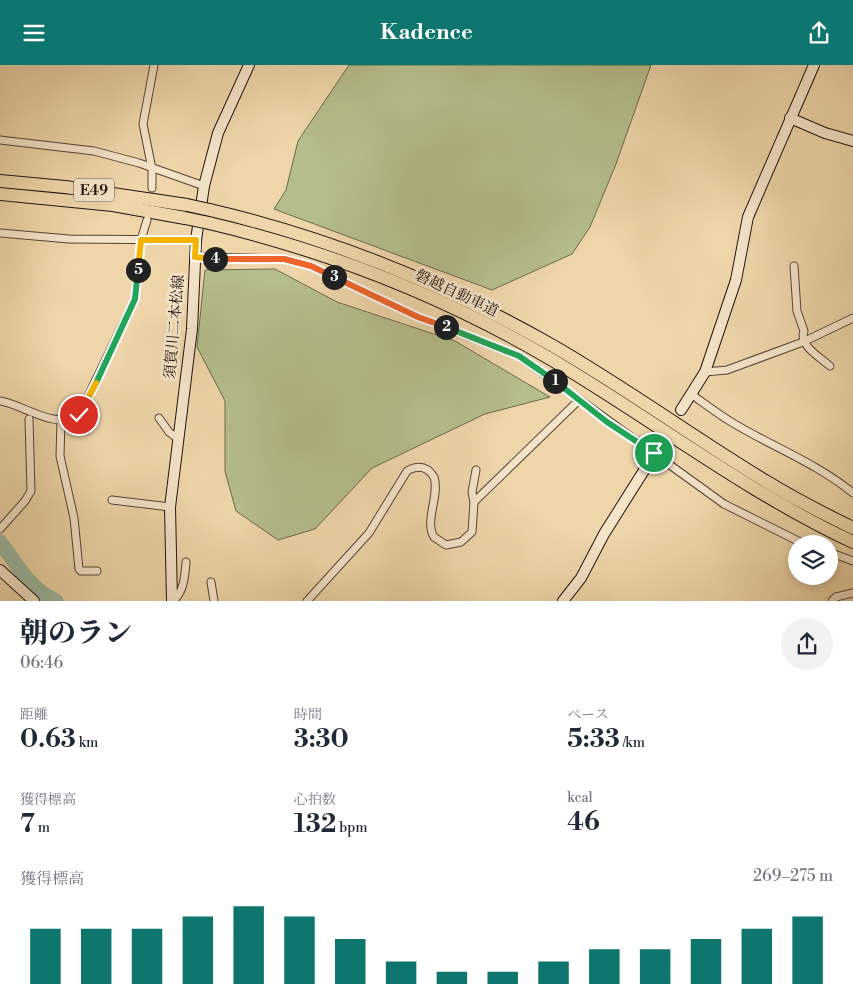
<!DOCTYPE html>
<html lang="ja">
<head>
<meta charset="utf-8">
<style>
	:root { --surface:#fff; --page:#f2f2f3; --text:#1f2937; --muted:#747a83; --accent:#0f766e }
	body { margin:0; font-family:"Libre Bodoni","Noto Serif JP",serif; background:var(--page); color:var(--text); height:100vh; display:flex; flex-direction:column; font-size:19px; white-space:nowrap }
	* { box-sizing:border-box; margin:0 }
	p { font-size:16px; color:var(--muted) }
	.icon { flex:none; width:28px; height:28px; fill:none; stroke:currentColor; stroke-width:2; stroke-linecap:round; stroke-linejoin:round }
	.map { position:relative; height:536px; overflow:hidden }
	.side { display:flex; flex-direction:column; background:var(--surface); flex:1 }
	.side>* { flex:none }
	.buttons { position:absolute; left:788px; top:470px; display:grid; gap:10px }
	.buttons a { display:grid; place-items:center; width:50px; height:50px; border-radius:50%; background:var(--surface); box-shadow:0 2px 8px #0003; font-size:25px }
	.pin { position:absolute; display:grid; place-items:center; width:42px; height:42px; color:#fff; margin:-21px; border:2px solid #fff; border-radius:50%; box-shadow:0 1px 5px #0007 }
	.km { position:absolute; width:25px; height:25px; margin:-12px; border-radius:50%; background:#222; color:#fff; font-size:14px; line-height:25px; text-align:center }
	.round { display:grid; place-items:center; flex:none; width:52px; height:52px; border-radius:26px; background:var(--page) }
	.summary { display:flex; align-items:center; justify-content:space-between; height:85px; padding:0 20px }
	h1 { font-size:28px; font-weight:800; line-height:38px }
	.figures { display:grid; grid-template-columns:repeat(3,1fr); gap:8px; height:85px; padding:5px 20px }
	.figures div { display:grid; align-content:center }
	.figures b { font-size:25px; font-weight:800 }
	.figures small { font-size:14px; font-weight:400 }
	.figures p { font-size:14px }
	.chart { height:140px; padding:10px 20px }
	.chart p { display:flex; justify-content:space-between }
	.chart svg { width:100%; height:90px; margin-top:5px; stroke:var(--accent); stroke-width:6 }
	header { display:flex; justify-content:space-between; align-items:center; height:65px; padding:0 20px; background:var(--accent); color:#fff; font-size:22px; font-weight:800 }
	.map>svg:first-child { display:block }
	.green { fill:#b5be8b; stroke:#6c694c }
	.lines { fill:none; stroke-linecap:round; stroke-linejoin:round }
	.river { stroke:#9bbaa4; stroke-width:15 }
	.street-casing { stroke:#554435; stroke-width:9 }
	.secondary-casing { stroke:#22140e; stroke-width:12 }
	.highway-casing { stroke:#22140e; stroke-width:14 }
	.street { stroke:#f4e4c8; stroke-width:7 }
	.secondary { stroke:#f4e4c8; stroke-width:10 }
	.highway { stroke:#eed6aa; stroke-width:12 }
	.highway-bridge-casing { stroke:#22140e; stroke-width:14; stroke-linecap:butt }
	.highway-bridge { stroke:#eed6aa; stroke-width:12 }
	.split-1-casing { stroke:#fff; stroke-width:10 }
	.split-2-casing { stroke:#fff; stroke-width:10 }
	.split-3-casing { stroke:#fff; stroke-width:10 }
	.split-4-casing { stroke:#fff; stroke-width:10 }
	.split-5-casing { stroke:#fff; stroke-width:10 }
	.split-6-casing { stroke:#fff; stroke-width:10 }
	.split-7-casing { stroke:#fff; stroke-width:10 }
	.split-1 { stroke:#22a559; stroke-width:6 }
	.split-2 { stroke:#22a559; stroke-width:6 }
	.split-3 { stroke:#f0652b; stroke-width:6 }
	.split-4 { stroke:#f0652b; stroke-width:6 }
	.split-5 { stroke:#f5b400; stroke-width:6 }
	.split-6 { stroke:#22a559; stroke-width:6 }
	.split-7 { stroke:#f5b400; stroke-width:6 }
	.labels { text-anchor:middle; stroke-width:5; stroke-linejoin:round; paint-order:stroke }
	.shield { fill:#f4e4c8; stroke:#615246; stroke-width:1 }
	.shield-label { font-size:14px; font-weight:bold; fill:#22140e }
	.street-label { font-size:15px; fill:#22140e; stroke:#f4e4c8 }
</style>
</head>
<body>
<header><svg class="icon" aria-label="menu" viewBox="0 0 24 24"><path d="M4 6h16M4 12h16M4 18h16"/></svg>Kadence<svg class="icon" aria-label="share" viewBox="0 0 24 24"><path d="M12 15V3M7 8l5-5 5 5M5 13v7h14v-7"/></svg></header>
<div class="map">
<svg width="853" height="536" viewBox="0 0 853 536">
	<rect width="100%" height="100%" fill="#eed6aa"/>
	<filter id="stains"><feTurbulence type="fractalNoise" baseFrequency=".004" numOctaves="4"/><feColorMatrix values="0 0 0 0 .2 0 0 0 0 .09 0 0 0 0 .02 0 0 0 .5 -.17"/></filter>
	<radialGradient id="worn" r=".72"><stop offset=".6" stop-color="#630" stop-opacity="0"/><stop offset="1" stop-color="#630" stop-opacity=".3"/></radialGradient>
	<g class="green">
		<polygon points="349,0 651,0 616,99 590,162 572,189 492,225 274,144 286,125 298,76"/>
		<polygon points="275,204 337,237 455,276 550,332 485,349 372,403 315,464 278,475 236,446 225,406 225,336 197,282 205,205"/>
	</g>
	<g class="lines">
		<path class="river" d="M 0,477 C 17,499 29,524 56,536"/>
		<defs>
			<g id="street">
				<polyline points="0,75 94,86 139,98 204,121"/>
				<polyline points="152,123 152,104 143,59 154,0"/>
				<polyline points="0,168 69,174 196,175"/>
				<polyline points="195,192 284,194 311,201 418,252 519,291 724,439 804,479"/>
				<path d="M 794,201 L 797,246 L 804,266 C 798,280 821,293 830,301"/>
				<polyline points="705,307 727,305 803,277 853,253"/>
				<path d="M 691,329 C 705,339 718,349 733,358 C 773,382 816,398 853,428"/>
				<path d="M 0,336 C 25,340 53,365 79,350 L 135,234 L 141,175 L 147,155"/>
				<polyline points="159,353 169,367 178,374"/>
				<polyline points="61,354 60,391 74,453 79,504 81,506 97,506"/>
				<polyline points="112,435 170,442"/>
				<polyline points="474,437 472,427 476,405"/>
				<polyline points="0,464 25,436 31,426 29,354"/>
				<polyline points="829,487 853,496"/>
				<polyline points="211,517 214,536"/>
				<path d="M 173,536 C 184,527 185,510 186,497"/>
				<path d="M 307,536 L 369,468 L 407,406 C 418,400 427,401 434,412 C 440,431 424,456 434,472 L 446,480 L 461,477 L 472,467 L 474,437 L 579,335"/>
				<polyline points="832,536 836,532 853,528"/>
			</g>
			<g id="secondary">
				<polyline points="790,53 825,68 853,76"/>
				<polyline points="681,345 705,307 736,215 748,152 814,0"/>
				<polyline points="0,505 34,536"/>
				<polyline points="172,536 170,442 192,264 196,175 204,121 218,68 249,0"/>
				<polyline points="563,536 581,513 604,469 660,380"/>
			</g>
			<g id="highway">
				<polyline points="0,116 65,122 187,140"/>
				<polyline points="0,129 113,140 185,153"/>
				<path d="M 210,145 C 330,173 446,220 553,281 C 626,323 694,373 767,417 C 795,434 824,449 853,463"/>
				<path d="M 209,158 C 328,186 443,231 549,293 C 651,353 746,427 853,477"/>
			</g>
		</defs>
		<use href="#street" class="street-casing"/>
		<use href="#secondary" class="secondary-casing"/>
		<use href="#highway" class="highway-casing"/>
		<use href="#street" class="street"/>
		<use href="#secondary" class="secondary"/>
		<use href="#highway" class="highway"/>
		<defs>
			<g id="highway-bridge">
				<polyline points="187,140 210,145"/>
				<polyline points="185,153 209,158"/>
			</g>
		</defs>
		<use href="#highway-bridge" class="highway-bridge-casing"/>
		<use href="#highway-bridge" class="highway-bridge"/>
	</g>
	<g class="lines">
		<defs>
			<polyline id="split-1" points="555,316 607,357 654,388"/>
			<polyline id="split-2" points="446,262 519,291 555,316"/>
			<polyline id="split-3" points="334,212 418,252 446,262"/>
			<polyline id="split-4" points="215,194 284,194 311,201 334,212"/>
			<polyline id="split-5" points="138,205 141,175 196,175 195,192 215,194"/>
			<polyline id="split-6" points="96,318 135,234 138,205"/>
			<polyline id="split-7" points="79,350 96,318"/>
		</defs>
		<use href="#split-1" class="split-1-casing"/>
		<use href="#split-2" class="split-2-casing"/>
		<use href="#split-3" class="split-3-casing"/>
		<use href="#split-4" class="split-4-casing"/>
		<use href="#split-5" class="split-5-casing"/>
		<use href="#split-6" class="split-6-casing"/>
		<use href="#split-7" class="split-7-casing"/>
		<use href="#split-1" class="split-1"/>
		<use href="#split-2" class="split-2"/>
		<use href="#split-3" class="split-3"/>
		<use href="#split-4" class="split-4"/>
		<use href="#split-5" class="split-5"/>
		<use href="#split-6" class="split-6"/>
		<use href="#split-7" class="split-7"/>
	</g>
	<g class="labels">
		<rect class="shield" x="74" y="113.5" width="40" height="23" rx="4"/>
		<g class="shield-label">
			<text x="94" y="130">E49</text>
		</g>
		<g class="street-label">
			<text transform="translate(457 228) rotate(25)" y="5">磐越自動車道</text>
			<text transform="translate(174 262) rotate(-85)" y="5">須賀川二本松線</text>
		</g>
	</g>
	<rect width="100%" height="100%" filter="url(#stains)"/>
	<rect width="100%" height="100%" fill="url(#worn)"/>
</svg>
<div class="buttons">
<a><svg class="icon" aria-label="layers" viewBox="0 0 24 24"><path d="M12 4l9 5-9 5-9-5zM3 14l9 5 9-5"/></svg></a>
</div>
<div class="pin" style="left:654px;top:388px;background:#1e9e55"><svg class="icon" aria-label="arrive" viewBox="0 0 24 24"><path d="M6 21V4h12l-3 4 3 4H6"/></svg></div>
<div class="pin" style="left:79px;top:350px;background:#d93025"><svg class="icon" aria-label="check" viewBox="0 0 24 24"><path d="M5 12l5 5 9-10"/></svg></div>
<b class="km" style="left:555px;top:316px">1</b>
<b class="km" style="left:446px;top:262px">2</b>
<b class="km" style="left:334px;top:212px">3</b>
<b class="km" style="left:215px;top:194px">4</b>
<b class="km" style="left:138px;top:205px">5</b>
</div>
<section class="side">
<div class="summary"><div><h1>朝のラン</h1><p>06:46</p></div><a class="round"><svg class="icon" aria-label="share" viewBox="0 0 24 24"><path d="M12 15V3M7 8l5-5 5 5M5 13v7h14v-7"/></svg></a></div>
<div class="figures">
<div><p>距離</p><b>0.63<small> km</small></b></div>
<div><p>時間</p><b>3:30</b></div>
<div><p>ペース</p><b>5:33<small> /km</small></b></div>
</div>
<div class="figures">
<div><p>獲得標高</p><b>7<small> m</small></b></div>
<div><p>心拍数</p><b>132<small> bpm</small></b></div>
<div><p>kcal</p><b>46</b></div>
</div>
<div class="chart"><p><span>獲得標高</span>269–275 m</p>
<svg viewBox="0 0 160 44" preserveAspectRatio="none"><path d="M5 44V17M15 44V17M25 44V17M35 44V11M45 44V6M55 44V11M65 44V22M75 44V33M85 44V38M95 44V38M105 44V33M115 44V27M125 44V27M135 44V22M145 44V17M155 44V11"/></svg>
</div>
</section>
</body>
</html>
